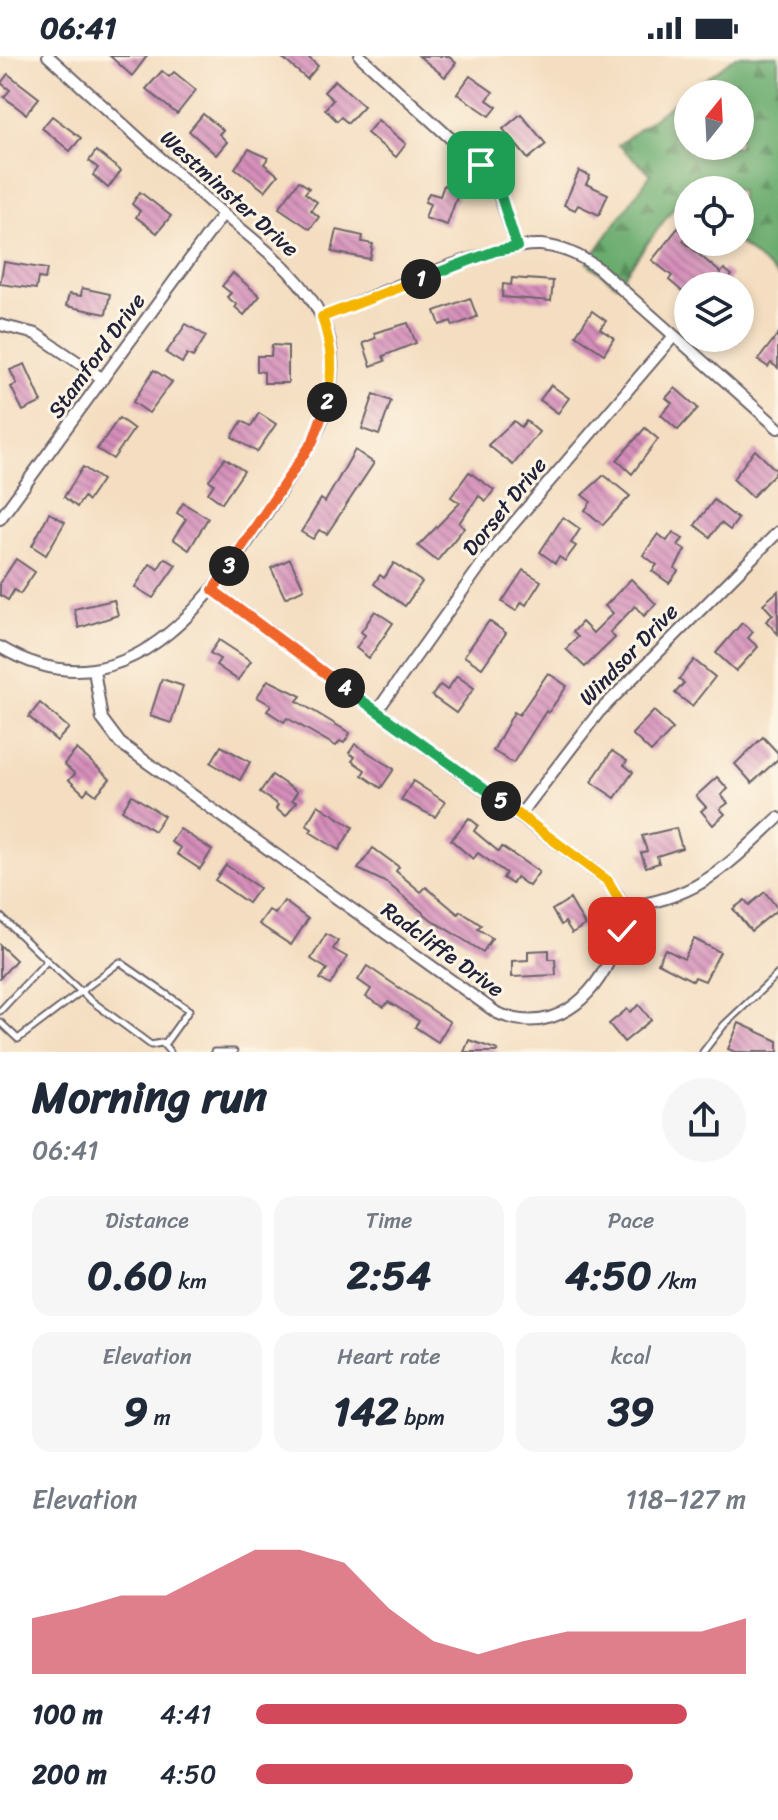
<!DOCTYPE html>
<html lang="en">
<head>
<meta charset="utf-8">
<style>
	:root { --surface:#fff; --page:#f6f6f7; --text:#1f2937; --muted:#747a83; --accent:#d1495b }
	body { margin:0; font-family:Sriracha,sans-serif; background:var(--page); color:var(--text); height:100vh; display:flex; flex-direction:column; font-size:30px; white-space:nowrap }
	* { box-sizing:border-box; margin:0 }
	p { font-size:26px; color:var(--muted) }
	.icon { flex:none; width:44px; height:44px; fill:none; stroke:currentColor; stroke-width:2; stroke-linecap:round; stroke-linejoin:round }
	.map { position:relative; height:996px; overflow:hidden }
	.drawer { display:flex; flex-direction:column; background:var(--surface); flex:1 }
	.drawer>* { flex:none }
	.needle { width:52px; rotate:18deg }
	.tools { position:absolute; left:674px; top:24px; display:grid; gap:16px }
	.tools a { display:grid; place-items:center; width:80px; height:80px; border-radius:50%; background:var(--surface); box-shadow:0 4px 12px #0003; font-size:40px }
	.pin { position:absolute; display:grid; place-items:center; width:68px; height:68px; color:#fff; margin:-34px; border-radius:16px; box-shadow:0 4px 12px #0006 }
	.km { position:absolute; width:40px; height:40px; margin:-20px; border-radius:50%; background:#222; color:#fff; font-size:22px; line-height:40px; text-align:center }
	.round { display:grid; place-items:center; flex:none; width:84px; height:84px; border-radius:42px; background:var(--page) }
	.headline { display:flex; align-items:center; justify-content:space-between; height:136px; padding:0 32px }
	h1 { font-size:44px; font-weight:700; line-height:60px }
	.metrics { display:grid; grid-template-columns:repeat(3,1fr); gap:12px; height:136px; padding:8px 32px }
	.metrics div { display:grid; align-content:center; border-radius:20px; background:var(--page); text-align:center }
	.metrics b { font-size:40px; font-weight:700 }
	.metrics small { font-size:22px; font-weight:400 }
	.metrics p { font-size:22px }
	.chart { height:224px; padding:16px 32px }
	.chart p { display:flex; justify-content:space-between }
	.chart svg { width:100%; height:144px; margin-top:8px; fill:var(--accent); opacity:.7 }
	ul { padding:0 32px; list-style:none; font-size:26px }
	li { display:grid; grid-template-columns:128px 96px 1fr; align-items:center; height:60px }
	li i { height:20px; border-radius:10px; background:var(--accent) }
	.status { display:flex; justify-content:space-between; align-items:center; height:56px; padding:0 40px; background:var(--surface); direction:ltr }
	.status svg { height:22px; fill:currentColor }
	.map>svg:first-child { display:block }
	.forest { fill:url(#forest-firs); stroke:#466754; stroke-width:2; fill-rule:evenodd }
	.building { fill:url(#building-back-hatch) }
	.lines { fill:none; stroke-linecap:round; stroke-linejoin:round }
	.lane-casing { stroke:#6c636a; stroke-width:9 }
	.street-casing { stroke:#6c636a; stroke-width:14 }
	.lane { stroke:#fff; stroke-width:5 }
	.street { stroke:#fff; stroke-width:10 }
	.split-1-casing { stroke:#fff; stroke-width:16 }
	.split-2-casing { stroke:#fff; stroke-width:16 }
	.split-3-casing { stroke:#fff; stroke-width:16 }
	.split-4-casing { stroke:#fff; stroke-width:16 }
	.split-5-casing { stroke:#fff; stroke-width:16 }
	.split-6-casing { stroke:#fff; stroke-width:16 }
	.split-1 { stroke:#22a559; stroke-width:10 }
	.split-2 { stroke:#f5b400; stroke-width:10 }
	.split-3 { stroke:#f0652b; stroke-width:10 }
	.split-4 { stroke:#f0652b; stroke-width:10 }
	.split-5 { stroke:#22a559; stroke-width:10 }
	.split-6 { stroke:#f5b400; stroke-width:10 }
	.labels { text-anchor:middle; stroke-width:6; stroke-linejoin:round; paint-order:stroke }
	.street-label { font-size:22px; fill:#22223b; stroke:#fcf5e5 }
</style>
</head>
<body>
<div class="status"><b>06:41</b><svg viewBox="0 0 49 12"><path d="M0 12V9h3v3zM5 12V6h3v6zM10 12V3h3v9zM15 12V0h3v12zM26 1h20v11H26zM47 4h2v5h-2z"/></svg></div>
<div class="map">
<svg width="778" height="996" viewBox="0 0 778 996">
	<defs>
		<pattern id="forest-firs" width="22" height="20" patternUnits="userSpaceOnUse" patternTransform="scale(2)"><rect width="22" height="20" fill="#6bac6e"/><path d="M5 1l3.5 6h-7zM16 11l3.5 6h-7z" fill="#588c5c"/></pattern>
		<pattern id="building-back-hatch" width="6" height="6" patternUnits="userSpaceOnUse" patternTransform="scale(2)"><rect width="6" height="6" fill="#d58eba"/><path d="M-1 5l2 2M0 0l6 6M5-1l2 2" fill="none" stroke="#ac7498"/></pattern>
	</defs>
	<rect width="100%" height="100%" fill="#fcf5e5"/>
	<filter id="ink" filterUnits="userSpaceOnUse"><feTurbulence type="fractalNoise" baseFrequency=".0125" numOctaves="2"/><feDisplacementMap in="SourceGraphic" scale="16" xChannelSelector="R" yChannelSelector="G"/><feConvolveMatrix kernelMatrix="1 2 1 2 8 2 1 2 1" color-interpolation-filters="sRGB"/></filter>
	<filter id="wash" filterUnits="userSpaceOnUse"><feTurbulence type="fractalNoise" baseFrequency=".006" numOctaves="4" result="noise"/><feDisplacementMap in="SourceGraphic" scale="32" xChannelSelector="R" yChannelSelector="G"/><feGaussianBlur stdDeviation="1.8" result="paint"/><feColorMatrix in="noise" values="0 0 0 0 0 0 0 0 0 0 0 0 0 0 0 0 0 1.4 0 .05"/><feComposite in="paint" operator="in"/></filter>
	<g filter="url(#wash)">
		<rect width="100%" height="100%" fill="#f4ddc0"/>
		<path class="forest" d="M 736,0 L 778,0 L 778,220 L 738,186 L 740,134 L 688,134 L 688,143 L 683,139 L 617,229 L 587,207 L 651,118 L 618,89 ZM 688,38 L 740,38 L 740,90 L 688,90 Z"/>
		<g id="blocks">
			<g class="building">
				<polygon points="110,0 147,0 132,20"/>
				<polygon points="280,0 307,0 318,10 307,23"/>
				<polygon points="419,0 448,0 456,7 445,21"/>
				<polygon points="162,15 169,21 174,16 196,34 177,58 146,33"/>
				<polygon points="8,18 39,42 26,58 4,41 10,34 1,27"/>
				<polygon points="470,20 493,36 487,44 497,51 490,60 457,38"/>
				<polygon points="335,24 364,50 348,67 341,61 337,65 325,53 333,44 324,36"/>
				<polygon points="203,58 223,74 219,78 227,86 216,99 189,75"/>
				<polygon points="521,58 546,88 528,103 503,73"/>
				<polygon points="52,60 81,82 70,95 42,72"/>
				<polygon points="378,64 406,88 396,101 367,77"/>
				<polygon points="249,93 268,102 264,108 278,119 265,135 235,112"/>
				<polygon points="96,95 121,115 108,132 93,119 98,112 89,105"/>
				<polygon points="579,115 590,120 586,128 608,138 599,159 578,149 575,154 564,149"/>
				<polygon points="299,125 309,132 305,137 317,146 311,154 319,161 310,173 279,152"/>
				<polygon points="444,129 459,135 447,169 425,162 430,148 425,146 429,137 440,140"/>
				<polygon points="140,136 171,160 157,177 136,161 140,155 132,148"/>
				<polygon points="678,172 687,179 683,185 721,217 724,213 732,219 724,230 688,230 684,237 669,224 672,220 652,204"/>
				<polygon points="337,174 363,180 362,186 373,188 370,203 332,196"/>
				<polygon points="4,206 47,213 45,223 38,222 36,233 0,228"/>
				<polygon points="233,217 260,240 244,259 235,251 237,249 227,241 231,237 222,230"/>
				<polygon points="512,222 553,225 551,245 502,241 503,228 511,229"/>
				<polygon points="82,232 110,238 106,258 66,250 69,238 81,240"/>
				<polygon points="470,242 477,261 453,270 451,265 440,269 435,255"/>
				<polygon points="592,255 606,265 600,273 614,282 604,298 576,279"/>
				<polygon points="408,267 416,287 383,300 385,305 371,310 363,287 376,282 374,277"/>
				<polygon points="186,268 206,280 193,301 187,298 182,307 166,297"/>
				<polygon points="778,278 778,312 771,307 768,311 758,304"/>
				<polygon points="272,289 288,290 288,327 264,327 264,316 257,315 257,300 271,300"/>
				<polygon points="25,308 42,346 23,355 11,331 17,328 10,314"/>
				<polygon points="154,314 172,326 149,357 133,346"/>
				<polygon points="551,329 569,342 558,357 540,344"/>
				<polygon points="675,332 698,352 678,374 661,359 672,347 666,342"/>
				<polygon points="374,338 391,345 379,379 362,373"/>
				<polygon points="259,357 276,368 257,396 232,381 242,365 251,370"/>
				<polygon points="119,362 134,373 113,403 97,393"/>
				<polygon points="514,365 521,371 526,365 539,376 513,409 488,389"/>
				<polygon points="645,372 658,383 632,418 617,404"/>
				<polygon points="355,394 374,407 327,478 319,474 313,483 301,476 321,443 325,446"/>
				<polygon points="755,394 777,415 752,441 733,423"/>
				<polygon points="225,402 244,415 222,447 208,437 214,428 209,424"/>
				<polygon points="83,411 102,424 88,445 84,441 77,451 64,441"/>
				<polygon points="469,416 494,434 486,445 479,440 459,467 464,472 437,505 418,490 460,447 451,441"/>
				<polygon points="604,419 630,440 603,469 585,454 591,446 582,439"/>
				<polygon points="714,444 738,463 730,474 721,467 710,481 695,469"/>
				<polygon points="183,447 208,462 189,494 173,483 186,463 177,457"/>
				<polygon points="49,457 65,466 46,499 32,490"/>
				<polygon points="563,461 580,473 571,487 576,490 565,505 559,501 555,507 540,496"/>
				<polygon points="673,476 683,483 678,489 685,494 675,512 678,515 669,527 652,515 657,509 643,499 658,478 667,485"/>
				<polygon points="165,502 176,509 153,542 135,531 150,508 158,513"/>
				<polygon points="16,503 35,516 20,538 14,534 8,544 0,539 0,527"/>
				<polygon points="290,503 304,533 285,542 271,512"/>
				<polygon points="394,507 422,526 405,550 374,528 380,519 384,522"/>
				<polygon points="523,514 541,525 526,549 522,546 516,555 502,546"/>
				<polygon points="631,523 656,548 644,560 635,550 610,576 615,582 585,611 566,593 578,581 573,576 582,566 593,577 613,557 605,550"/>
				<polygon points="778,535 778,578 766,565 773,559 763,548"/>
				<polygon points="114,544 118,559 79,572 74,553"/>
				<polygon points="375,555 393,567 369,602 356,592 365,579 361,576"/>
				<polygon points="489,565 506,577 482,612 464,600"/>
				<polygon points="742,567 753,576 748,582 758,591 736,615 716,597"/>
				<polygon points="219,584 251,605 238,624 216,609 220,603 210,597"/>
				<polygon points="694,604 715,621 692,650 675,637 684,627 679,623"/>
				<polygon points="548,617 567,630 548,657 546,655 513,707 493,695 514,656 519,659"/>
				<polygon points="457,620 474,632 456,657 432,640 440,629 447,634"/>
				<polygon points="162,623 183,630 171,667 150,660"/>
				<polygon points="268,624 301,640 297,645 350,677 344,687 340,685 336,690 287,662 284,666 267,655 271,649 257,641"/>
				<polygon points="40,647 69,672 57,685 29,661"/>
				<polygon points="654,655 673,673 651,696 632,678"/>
				<polygon points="763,681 778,697 778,703 752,727 735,708"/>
				<polygon points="355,688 394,713 381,732 362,719 365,714 352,705 355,701 349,697"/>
				<polygon points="221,690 250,706 240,724 211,707"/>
				<polygon points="77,693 110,723 96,739 88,733 84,738 69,724 75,718 64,708"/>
				<polygon points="612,695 627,705 624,709 633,716 615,742 591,726"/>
				<polygon points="272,719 297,736 292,744 296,746 286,760 276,753 278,749 260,736"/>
				<polygon points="717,721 728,733 721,739 728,747 720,753 725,758 713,769 701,755 706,751 696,740"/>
				<polygon points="413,725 445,746 435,761 401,744"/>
				<polygon points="132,739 164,760 154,775 122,754"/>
				<polygon points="318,749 353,771 339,794 310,776 312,773 306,769"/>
				<polygon points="469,762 478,769 474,775 499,796 502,791 539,816 529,830 516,821 512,828 503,822 506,817 478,797 473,803 451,784"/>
				<polygon points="676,772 682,792 657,800 659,807 646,811 641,797 647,795 642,780"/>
				<polygon points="180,773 212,794 200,813 177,798 181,792 171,786"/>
				<polygon points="373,792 399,811 396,815 421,836 426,831 458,858 460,855 481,869 478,873 492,882 483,896 432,864 387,827 358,813"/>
				<polygon points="226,809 259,832 248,847 215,824"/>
				<polygon points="765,836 778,853 751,875 733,853 745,844 749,849"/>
				<polygon points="570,843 585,869 572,877 565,866 561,869 552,854"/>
				<polygon points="284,845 308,863 291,889 259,868 269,854 275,858"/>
				<polygon points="326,878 338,885 333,893 347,901 330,929 320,923 327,913 311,903"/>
				<polygon points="694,883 720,896 705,925 695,921 693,925 658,907 665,893 684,903"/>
				<polygon points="0,889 16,904 0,922"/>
				<polygon points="549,894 549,903 555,903 556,919 512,921 512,905 528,904 528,895"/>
				<polygon points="367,910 450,966 438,986 415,971 419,965 394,949 388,946 384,951 366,941 371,933 358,924"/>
				<polygon points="639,949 651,964 624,986 609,968 627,953 630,956"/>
				<polygon points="739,967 778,985 778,996 735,996 728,993"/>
				<polygon points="469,984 498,994 497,996 464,996"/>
			</g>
		</g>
	</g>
	<g filter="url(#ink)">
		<use href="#blocks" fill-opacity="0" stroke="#6c636a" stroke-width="2"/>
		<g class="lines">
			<defs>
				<g id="lane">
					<path d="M 0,860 C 29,888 59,916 89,943 L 151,989 L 166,986 L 189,954 L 120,906 L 18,983 L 0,966"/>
					<polyline points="0,955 47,905"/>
					<polyline points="163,988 170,996"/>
					<polyline points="214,996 234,996"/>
					<polyline points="703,996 724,969 778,918"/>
				</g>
				<g id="street">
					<polyline points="360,0 493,121 517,191"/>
					<path d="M 322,261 C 373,241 491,186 541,189 C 563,191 580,199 598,212 L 778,372"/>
					<polyline points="0,269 36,278 103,323"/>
					<polyline points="0,463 223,158"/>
					<path d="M 0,591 C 152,681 244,487 313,385 C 331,348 341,301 322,262 C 301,217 257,188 221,156 C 163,105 106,52 48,0"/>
					<path d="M 94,614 L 102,663 L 120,687 L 497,957 C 553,981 594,943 614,894 C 619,882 626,866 623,852 C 622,843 612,833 608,825 L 213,534"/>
					<polyline points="377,655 496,488 674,280"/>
					<polyline points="520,759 599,656 778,476"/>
					<path d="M 623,851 C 698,843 726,811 778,762"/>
				</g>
			</defs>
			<use href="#lane" class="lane-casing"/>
			<use href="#street" class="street-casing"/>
			<use href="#lane" class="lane"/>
			<use href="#street" class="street"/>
		</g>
	</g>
	<g class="lines" filter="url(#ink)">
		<defs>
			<polyline id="split-1" points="421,223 495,195 517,191 500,137 481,109"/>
			<path id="split-2" d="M 327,346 C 334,315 332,291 322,261 L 421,223"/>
			<polyline id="split-3" points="229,510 313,385 327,346"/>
			<polyline id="split-4" points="229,510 213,534 345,632"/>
			<polyline id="split-5" points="345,632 501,745"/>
			<polyline id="split-6" points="501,745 608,825 623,851 622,875"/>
		</defs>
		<use href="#split-1" class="split-1-casing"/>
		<use href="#split-2" class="split-2-casing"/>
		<use href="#split-3" class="split-3-casing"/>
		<use href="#split-4" class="split-4-casing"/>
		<use href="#split-5" class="split-5-casing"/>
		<use href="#split-6" class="split-6-casing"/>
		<use href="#split-1" class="split-1"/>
		<use href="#split-2" class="split-2"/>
		<use href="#split-3" class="split-3"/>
		<use href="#split-4" class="split-4"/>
		<use href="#split-5" class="split-5"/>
		<use href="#split-6" class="split-6"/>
	</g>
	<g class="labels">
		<g class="street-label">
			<text transform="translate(230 137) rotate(42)" y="8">Westminster Drive</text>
			<text transform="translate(96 299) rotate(-54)" y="8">Stamford Drive</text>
			<text transform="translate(504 450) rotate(-51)" y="8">Dorset Drive</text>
			<text transform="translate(628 598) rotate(-46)" y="8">Windsor Drive</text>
			<text transform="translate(443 893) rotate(36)" y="8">Radcliffe Drive</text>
		</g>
	</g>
</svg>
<div class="tools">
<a><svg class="needle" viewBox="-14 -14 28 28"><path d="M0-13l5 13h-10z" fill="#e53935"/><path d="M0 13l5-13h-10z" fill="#747a83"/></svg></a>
<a><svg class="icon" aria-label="locate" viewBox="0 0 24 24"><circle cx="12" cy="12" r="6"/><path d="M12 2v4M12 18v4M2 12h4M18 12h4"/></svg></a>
<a><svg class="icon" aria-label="layers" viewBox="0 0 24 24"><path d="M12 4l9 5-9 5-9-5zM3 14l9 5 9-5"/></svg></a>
</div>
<div class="pin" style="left:481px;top:109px;background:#1e9e55"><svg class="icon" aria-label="arrive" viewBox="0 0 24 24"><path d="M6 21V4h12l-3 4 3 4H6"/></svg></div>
<div class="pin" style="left:622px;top:875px;background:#d93025"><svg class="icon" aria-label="check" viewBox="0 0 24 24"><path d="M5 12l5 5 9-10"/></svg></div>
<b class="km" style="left:421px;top:223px">1</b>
<b class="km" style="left:327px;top:346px">2</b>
<b class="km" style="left:229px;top:510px">3</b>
<b class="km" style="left:345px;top:632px">4</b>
<b class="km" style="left:501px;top:745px">5</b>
</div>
<section class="drawer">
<div class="headline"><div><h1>Morning run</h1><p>06:41</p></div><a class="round"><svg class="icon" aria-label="share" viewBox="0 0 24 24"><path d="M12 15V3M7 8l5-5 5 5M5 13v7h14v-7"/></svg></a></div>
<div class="metrics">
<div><p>Distance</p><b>0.60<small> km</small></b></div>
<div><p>Time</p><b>2:54</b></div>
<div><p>Pace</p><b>4:50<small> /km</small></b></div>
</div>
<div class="metrics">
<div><p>Elevation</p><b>9<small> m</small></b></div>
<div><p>Heart rate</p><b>142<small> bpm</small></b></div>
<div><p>kcal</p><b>39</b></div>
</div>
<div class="chart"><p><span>Elevation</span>118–127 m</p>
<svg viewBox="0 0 160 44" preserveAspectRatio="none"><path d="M0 44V27L10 24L20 20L30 20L40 13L50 6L60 6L70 10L80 24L90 34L100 38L110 34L120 31L130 31L140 31L150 31L160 27V44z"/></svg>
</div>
<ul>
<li><b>100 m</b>4:41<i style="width:88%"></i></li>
<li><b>200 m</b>4:50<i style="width:77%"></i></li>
</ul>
</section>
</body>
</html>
